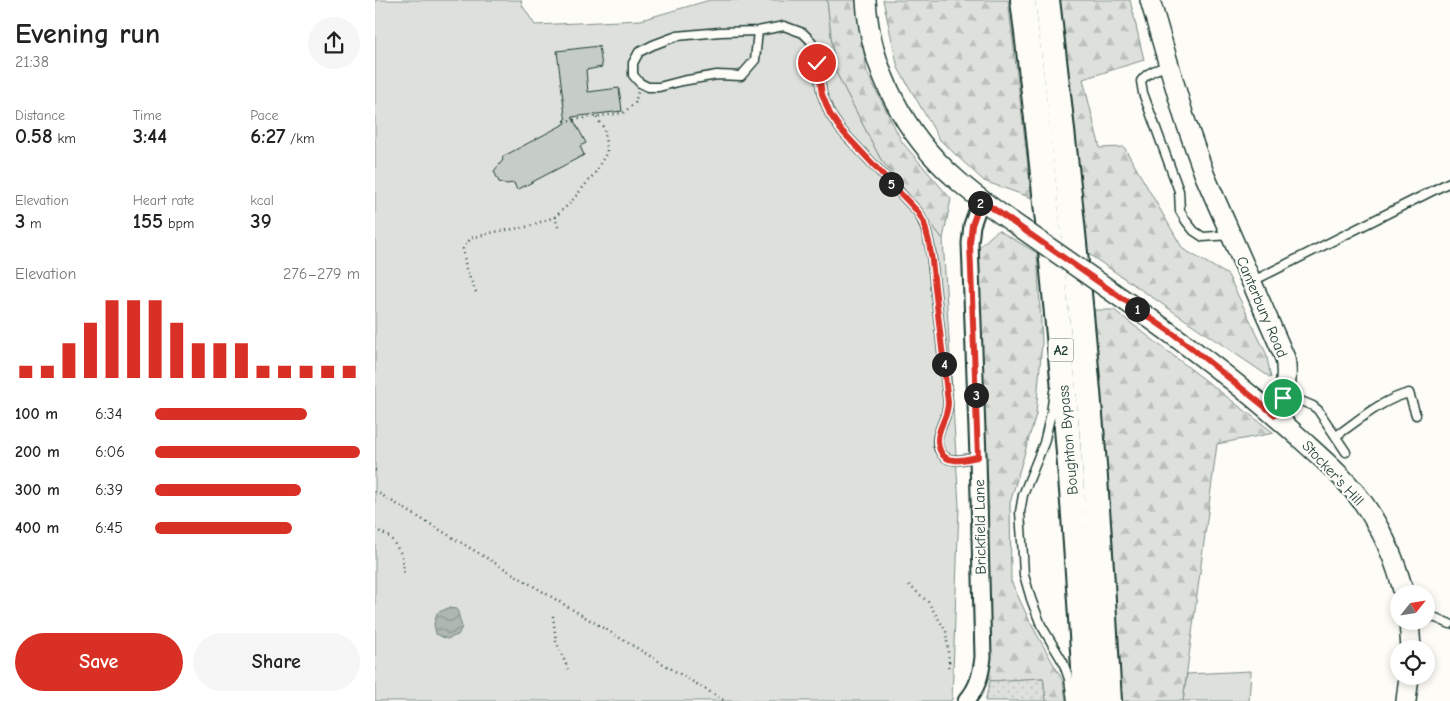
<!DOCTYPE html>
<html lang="en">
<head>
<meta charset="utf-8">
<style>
	:root { --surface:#fff; --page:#f6f6f6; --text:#222; --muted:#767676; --accent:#d93025 }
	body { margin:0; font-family:"Comic Neue",sans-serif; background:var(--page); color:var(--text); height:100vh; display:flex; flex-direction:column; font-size:19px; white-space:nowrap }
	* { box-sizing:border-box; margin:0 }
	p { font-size:16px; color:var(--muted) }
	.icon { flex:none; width:28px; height:28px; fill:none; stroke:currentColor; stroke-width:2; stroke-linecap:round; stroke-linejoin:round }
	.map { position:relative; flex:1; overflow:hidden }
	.details { display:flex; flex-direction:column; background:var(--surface); width:375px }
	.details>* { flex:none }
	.needle { width:32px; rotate:60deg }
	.controls { position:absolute; left:1015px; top:585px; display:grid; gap:10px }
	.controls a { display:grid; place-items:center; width:45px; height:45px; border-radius:50%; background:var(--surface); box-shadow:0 2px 8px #0003; font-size:25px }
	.pin { position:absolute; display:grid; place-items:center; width:42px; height:42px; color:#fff; margin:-21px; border:2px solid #fff; border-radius:50%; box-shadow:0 1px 5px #0007 }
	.km { position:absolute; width:25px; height:25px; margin:-12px; border-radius:50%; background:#222; color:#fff; font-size:14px; line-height:25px; text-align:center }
	.round { display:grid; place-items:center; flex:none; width:52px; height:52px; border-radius:26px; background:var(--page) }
	.headline { display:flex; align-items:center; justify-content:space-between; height:85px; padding:0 15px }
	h1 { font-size:28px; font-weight:700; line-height:38px }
	.metrics { display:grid; grid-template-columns:repeat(3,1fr); gap:8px; height:85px; padding:5px 15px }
	.metrics div { display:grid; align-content:center }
	.metrics b { font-size:21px; font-weight:700 }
	.metrics small { font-size:14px; font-weight:400 }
	.metrics p { font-size:14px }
	.chart { height:140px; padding:10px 15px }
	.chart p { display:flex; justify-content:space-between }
	.chart svg { width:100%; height:90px; margin-top:5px; stroke:var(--accent); stroke-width:6 }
	.button { display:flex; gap:10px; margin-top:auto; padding:10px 15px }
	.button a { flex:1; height:58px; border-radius:30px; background:var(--accent); color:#fff; font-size:20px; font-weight:700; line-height:58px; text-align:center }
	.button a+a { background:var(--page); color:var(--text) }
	ul { padding:0 15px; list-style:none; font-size:16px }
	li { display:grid; grid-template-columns:80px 60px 1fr; align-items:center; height:38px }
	li i { height:12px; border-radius:6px; background:var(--accent) }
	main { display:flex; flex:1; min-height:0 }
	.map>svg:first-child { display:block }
	.grass { fill:#dde0db; stroke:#7e8e88 }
	.forest { fill:url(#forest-firs); stroke:#7e8e88 }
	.garden { fill:url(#garden-dots); stroke:#7e8e88 }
	.water { fill:url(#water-waves); stroke:#75877f }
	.building { fill:#c6cdc7; stroke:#1f3d34 }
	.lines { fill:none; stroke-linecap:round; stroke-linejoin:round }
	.service-casing { stroke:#1f3d34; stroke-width:11 }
	.minor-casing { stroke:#1f3d34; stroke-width:19 }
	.tertiary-casing { stroke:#1f3d34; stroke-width:22 }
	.trunk-casing { stroke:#1f3d34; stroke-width:28 }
	.path { stroke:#1f3d34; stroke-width:2.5; stroke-dasharray:1 4; stroke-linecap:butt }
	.service { stroke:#fdfcf7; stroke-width:8 }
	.minor { stroke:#fdfcf7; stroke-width:15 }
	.tertiary { stroke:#fdfcf7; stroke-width:19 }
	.trunk { stroke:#fdfcf7; stroke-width:24 }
	.tertiary-bridge-casing { stroke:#1f3d34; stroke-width:22; stroke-linecap:butt }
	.tertiary-bridge { stroke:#fdfcf7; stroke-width:19 }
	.route-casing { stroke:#fff; stroke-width:10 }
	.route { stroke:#d93025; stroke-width:6 }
	.labels { text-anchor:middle; stroke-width:4.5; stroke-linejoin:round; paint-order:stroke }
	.shield { fill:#fdfcf7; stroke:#62766e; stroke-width:1 }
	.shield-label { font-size:14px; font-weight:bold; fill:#1f3d34 }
	.street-label { font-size:15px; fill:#1f3d34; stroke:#fdfcf7 }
</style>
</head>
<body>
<main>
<section class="details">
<div class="headline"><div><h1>Evening run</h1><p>21:38</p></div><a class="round"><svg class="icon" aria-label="share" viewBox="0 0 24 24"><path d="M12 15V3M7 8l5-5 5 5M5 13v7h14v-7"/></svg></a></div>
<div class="metrics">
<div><p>Distance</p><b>0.58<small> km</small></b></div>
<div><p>Time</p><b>3:44</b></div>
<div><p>Pace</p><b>6:27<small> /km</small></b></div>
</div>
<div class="metrics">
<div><p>Elevation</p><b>3<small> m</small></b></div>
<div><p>Heart rate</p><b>155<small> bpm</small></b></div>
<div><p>kcal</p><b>39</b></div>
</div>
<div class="chart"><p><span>Elevation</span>276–279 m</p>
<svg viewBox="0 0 160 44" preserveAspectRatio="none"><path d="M5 44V38M15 44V38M25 44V27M35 44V17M45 44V6M55 44V6M65 44V6M75 44V17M85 44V27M95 44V27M105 44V27M115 44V38M125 44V38M135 44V38M145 44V38M155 44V38"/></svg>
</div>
<ul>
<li><b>100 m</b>6:34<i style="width:74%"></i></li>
<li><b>200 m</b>6:06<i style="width:100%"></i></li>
<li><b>300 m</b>6:39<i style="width:71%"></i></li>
<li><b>400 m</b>6:45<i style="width:67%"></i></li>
</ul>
<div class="button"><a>Save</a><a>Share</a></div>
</section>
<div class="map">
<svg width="1075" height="701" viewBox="0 0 1075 701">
	<defs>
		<pattern id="forest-firs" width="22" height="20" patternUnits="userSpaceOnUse" patternTransform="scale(1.25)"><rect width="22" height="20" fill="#dde0db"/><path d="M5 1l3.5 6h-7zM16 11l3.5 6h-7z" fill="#bdc1bd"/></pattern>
		<pattern id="garden-dots" width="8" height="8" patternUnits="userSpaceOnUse" patternTransform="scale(1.25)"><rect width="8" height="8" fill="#dde0db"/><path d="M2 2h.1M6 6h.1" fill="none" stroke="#bdc1bd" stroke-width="1.8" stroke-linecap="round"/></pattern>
		<pattern id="water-waves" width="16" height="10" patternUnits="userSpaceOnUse" patternTransform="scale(1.25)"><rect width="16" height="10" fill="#aeb8b1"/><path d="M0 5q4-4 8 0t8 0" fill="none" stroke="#8d9791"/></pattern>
	</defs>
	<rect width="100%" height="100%" fill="#fdfcf7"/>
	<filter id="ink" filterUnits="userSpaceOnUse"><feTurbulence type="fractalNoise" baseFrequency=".02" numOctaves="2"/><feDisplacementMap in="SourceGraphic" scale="10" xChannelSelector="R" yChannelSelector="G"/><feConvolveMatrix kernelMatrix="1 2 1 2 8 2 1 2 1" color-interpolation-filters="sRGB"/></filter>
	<g filter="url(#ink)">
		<g class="grass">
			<polygon points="0,0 146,0 147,5 160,25 266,20 335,0 452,0 460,70 505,158 568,239 584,506 577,700 574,701 142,701 141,700 135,701 0,701"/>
			<polygon points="876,671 874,701 808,701 812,674"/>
		</g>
		<g class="forest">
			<polygon points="452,0 481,0 492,72 527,142 576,199 568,239 505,158 460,70"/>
			<polygon points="508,0 633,0 657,198 609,181 565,140 523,68"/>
			<polygon points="684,0 755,0 769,60 708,79 725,148 749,147 808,249 853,275 891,353 896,378 712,253"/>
			<polygon points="623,230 662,253 667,342 661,414 635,503 636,581 655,622 688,681 691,701 671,701 668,678 615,681 604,247"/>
			<polygon points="716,310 739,310 899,433 842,444 808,701 744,701"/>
		</g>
		<polygon class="garden" points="668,678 671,701 610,701 615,681"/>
		<polygon class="water" points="73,608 82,609 87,627 83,635 72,639 61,634 59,624 62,613"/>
		<polygon class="building" points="224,46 227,67 211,70 213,92 244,88 247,111 197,117 211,143 205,146 209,155 142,190 139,183 131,184 124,182 119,171 128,160 127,157 191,123 182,51"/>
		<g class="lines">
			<defs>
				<g id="service">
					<path d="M 383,31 L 380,60 L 366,76 L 342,75 L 307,81 L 284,87 L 273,87 L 265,83 L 258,75 L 258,63 L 264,52 L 278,45 L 302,36 L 345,32 L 383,31 L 409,26 L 428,33 L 436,41 L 442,63 L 447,94 L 455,114 L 466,130 L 543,212 C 552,227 555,243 557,261 L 573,402 C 573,416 567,421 564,433 C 562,438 562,444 564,449 C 571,466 589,459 603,457"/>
					<path d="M 794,66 C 783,69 773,71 766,81 L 768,93 L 804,191 L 805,211 L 811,221 L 819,231 L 828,237 L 855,235"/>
					<polyline points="878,281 1075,182"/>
					<polyline points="679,391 676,413 669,443 648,495 645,512 648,556 649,575 656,599 666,625 688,662 694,679 697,701"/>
					<polyline points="909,394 938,406 943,410 971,452"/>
					<path d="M 961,436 C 984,420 1006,400 1034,393 L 1041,415"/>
					<polyline points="1051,617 1061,618 1075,624"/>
				</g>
				<path id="minor" d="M 591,701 C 603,688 606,674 608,657 L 603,457 L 595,243 L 597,225 L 606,200"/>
				<g id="tertiary">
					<path d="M 491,0 C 495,69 530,135 582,180 C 602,198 624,213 646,228"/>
					<path d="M 775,0 L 809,117 L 830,176 L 910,358 C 914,379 909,396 900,415"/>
					<path d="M 752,302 C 813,345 873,390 928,441 C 950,461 972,480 989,504 C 1008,531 1021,562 1029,594"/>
					<polyline points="1034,621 1036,649"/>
					<polyline points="1031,701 1034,676"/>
				</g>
				<g id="trunk">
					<path d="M 648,0 C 677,233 698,467 711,701"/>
					<path d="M 672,0 C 691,159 708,318 720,478 C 725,552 730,627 734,701"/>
				</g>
			</defs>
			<use href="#service" class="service-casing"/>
			<use href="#minor" class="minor-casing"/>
			<use href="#tertiary" class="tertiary-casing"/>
			<use href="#trunk" class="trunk-casing"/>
			<g class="path">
				<polyline points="189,121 248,113 260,103 263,92"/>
				<polyline points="183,227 180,217 196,202 220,173 232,152 229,128 221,117"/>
				<polyline points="101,292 91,269 88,249 96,238 119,232 151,227 180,217"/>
				<polyline points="0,470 3,471"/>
				<polyline points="0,491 350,701"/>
				<polyline points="0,529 15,537 27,555 29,574"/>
				<polyline points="534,585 553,602 571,631 574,662 573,668"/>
				<polyline points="178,616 181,641 193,669"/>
			</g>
			<use href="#service" class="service"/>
			<use href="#minor" class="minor"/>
			<use href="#tertiary" class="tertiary"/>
			<use href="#trunk" class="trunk"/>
			<defs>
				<polyline id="tertiary-bridge" points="646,228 752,302"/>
			</defs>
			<use href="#tertiary-bridge" class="tertiary-bridge-casing"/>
			<use href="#tertiary-bridge" class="tertiary-bridge"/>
		</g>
	</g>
	<g class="lines" filter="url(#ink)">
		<defs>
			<path id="route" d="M 442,63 L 447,94 L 455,114 L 466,130 L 543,212 L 549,223 L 554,242 L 557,261 L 573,402 C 573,416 567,421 564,433 C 561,444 565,460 579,460 C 587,461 595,458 603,457 L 595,243 L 597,225 L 606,200 L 804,338 L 849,374 L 900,415 L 908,398"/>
		</defs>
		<use href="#route" class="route-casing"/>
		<use href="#route" class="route"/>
	</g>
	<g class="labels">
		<rect class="shield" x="673.5" y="338.5" width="25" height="23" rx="4"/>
		<g class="shield-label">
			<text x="686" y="355">A2</text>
		</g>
		<g class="street-label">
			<text transform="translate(887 307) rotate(67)" y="5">Canterbury Road</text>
			<text transform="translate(693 440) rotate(-95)" y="5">Boughton Bypass</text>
			<text transform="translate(958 473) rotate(47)" y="5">Stocker's Hill</text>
			<text transform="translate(605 527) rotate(-91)" y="5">Brickfield Lane</text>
		</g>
	</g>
</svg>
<div class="controls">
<a><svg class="needle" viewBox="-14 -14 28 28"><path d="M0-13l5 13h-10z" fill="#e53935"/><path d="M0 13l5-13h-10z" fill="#767676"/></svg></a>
<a><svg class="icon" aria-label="locate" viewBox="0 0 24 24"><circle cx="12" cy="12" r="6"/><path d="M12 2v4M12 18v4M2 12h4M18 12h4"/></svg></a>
</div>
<div class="pin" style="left:908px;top:398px;background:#1e9e55"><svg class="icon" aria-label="arrive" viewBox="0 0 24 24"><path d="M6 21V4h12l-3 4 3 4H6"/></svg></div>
<div class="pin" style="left:442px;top:63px;background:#d93025"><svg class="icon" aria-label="check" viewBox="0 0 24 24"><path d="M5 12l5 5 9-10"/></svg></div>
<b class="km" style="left:762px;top:309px">1</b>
<b class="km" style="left:605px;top:203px">2</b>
<b class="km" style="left:601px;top:395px">3</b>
<b class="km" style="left:569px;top:364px">4</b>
<b class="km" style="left:516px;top:184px">5</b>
</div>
</main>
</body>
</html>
